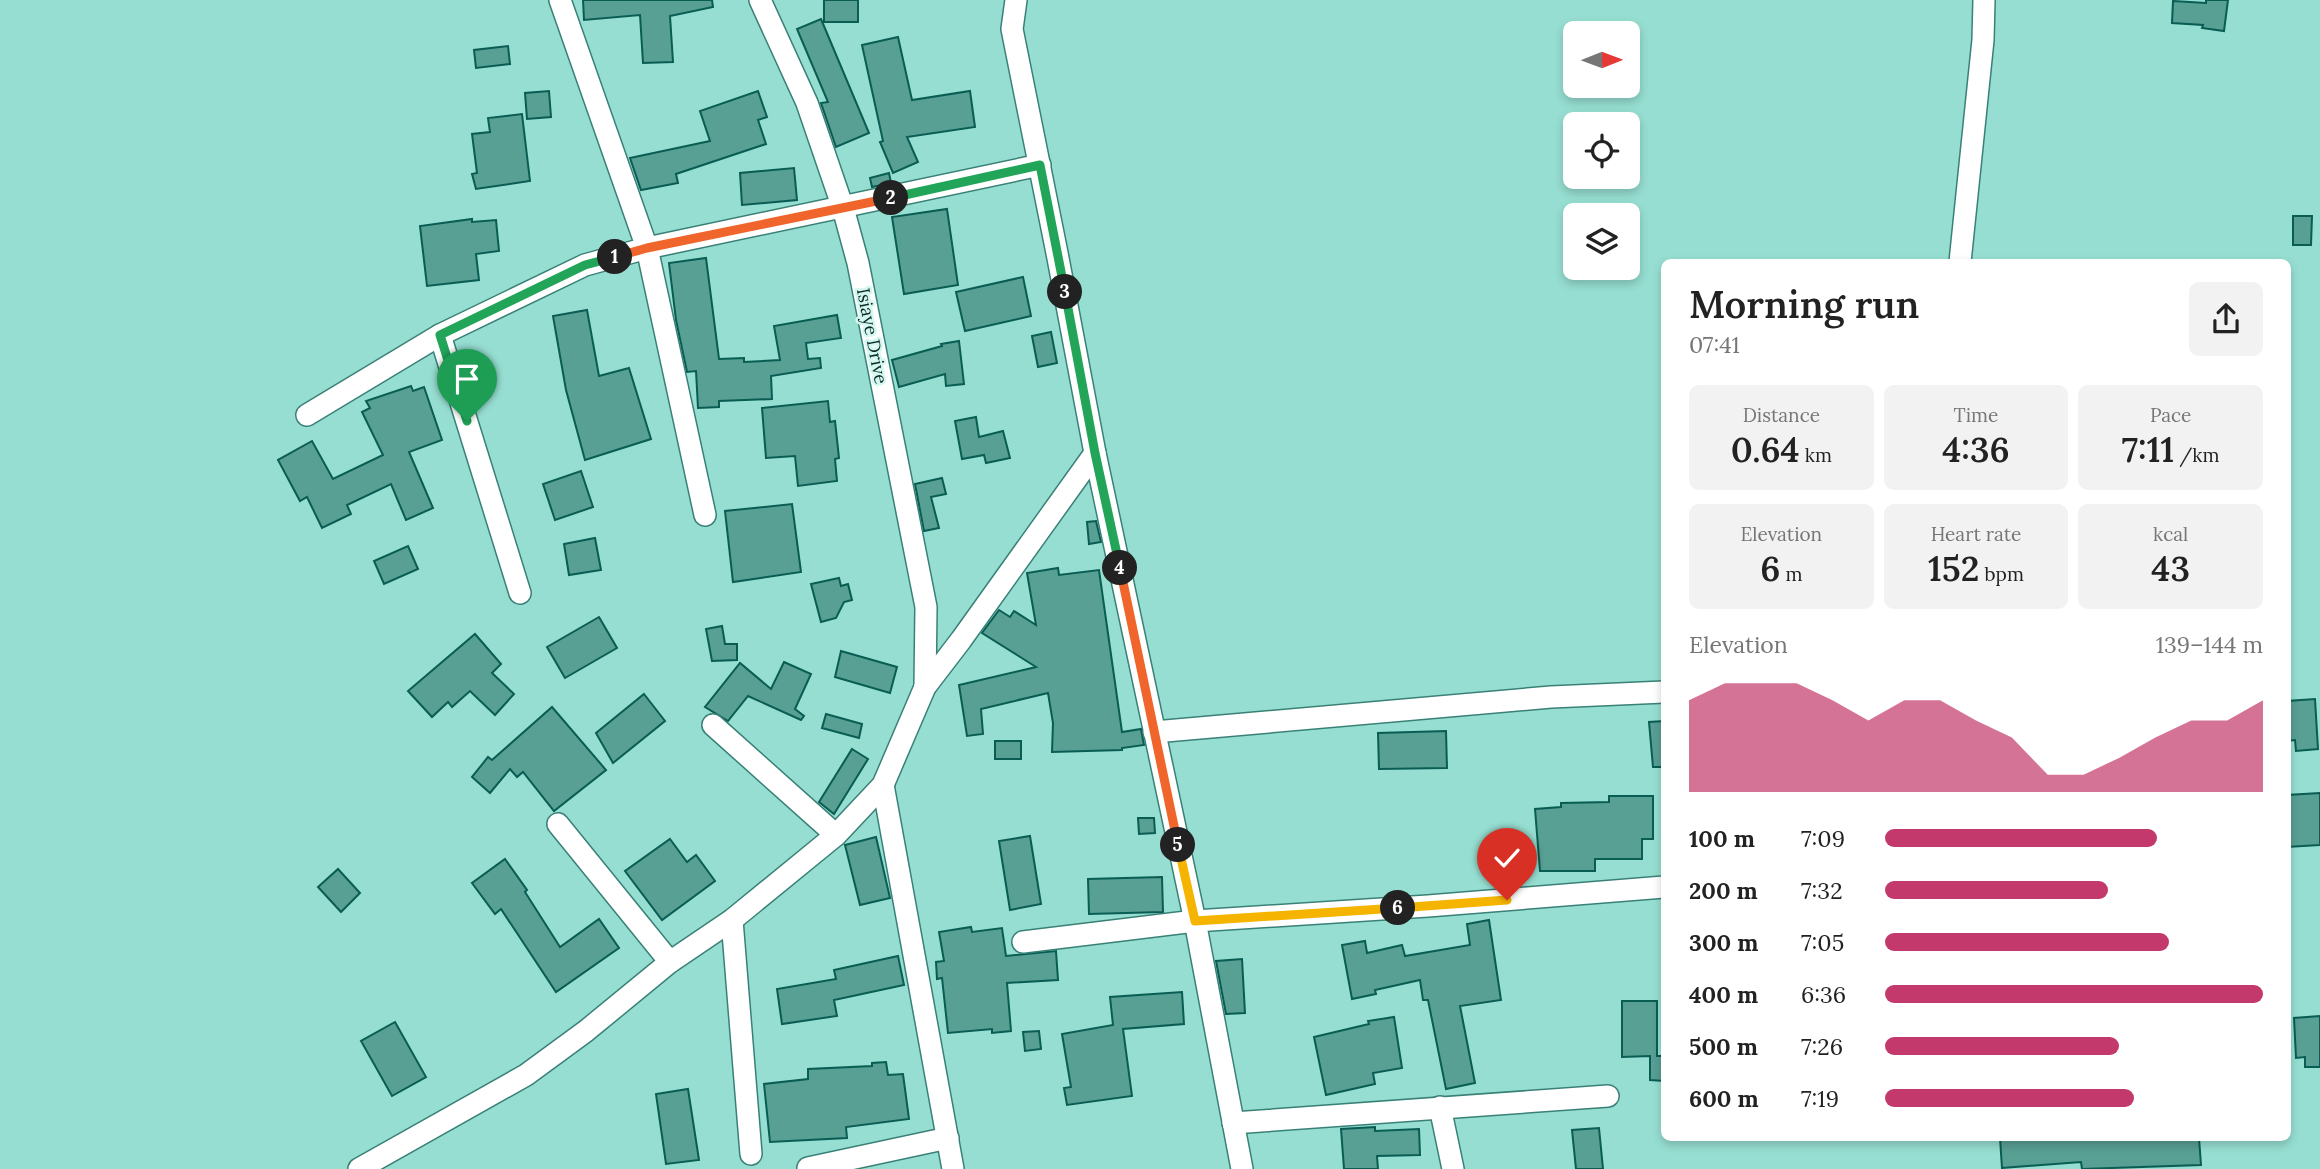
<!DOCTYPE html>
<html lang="en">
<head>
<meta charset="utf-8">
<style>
	:root { --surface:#fff; --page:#f2f2f2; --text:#222; --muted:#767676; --accent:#c4396c }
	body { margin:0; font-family:Lora,serif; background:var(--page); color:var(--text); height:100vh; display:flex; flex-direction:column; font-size:26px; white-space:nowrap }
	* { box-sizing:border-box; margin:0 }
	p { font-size:23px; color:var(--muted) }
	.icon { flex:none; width:38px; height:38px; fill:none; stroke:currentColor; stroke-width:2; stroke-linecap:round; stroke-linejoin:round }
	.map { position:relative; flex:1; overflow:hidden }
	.drawer { position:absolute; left:1661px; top:259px; width:630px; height:882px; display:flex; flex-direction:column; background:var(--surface); border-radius:10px; box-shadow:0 4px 10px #0003 }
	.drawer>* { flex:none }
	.needle { width:46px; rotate:89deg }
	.tools { position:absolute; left:1563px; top:21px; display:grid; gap:14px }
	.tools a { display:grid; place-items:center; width:77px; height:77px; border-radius:10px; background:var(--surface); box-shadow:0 4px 10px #0003; font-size:35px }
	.pin { position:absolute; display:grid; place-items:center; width:60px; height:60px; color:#fff; margin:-72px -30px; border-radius:50% 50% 50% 0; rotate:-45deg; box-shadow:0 0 7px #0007 }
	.pin .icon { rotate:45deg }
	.km { position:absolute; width:35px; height:35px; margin:-18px; border-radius:50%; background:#222; color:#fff; font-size:19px; line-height:35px; text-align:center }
	.round { display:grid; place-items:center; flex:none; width:74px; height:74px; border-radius:10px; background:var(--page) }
	.summary { display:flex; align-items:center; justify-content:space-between; height:119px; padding:0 28px }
	h1 { font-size:38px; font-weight:600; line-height:52px }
	.stats { display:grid; grid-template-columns:repeat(3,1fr); gap:10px; height:119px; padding:7px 28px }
	.stats div { display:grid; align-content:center; border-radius:10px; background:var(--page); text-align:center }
	.stats b { font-size:35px; font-weight:600 }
	.stats small { font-size:19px; font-weight:400 }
	.stats p { font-size:19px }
	.chart { height:196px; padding:14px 28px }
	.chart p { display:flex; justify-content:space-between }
	.chart svg { width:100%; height:126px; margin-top:7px; fill:var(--accent); opacity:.7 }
	ul { padding:0 28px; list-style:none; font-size:23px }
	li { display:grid; grid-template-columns:112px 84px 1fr; align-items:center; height:52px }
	li i { height:18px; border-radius:9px; background:var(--accent) }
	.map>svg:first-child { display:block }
	.building { fill:#589f94; stroke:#095d53; stroke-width:2 }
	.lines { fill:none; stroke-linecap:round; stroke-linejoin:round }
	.street-casing { stroke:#398177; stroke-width:24 }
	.street { stroke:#fff; stroke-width:21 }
	.split-1-casing { stroke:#fff; stroke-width:14 }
	.split-2-casing { stroke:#fff; stroke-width:14 }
	.split-3-casing { stroke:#fff; stroke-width:14 }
	.split-4-casing { stroke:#fff; stroke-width:14 }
	.split-5-casing { stroke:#fff; stroke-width:14 }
	.split-6-casing { stroke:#fff; stroke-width:14 }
	.split-7-casing { stroke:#fff; stroke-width:14 }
	.split-1 { stroke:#22a559; stroke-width:9 }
	.split-2 { stroke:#f0652b; stroke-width:9 }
	.split-3 { stroke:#22a559; stroke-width:9 }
	.split-4 { stroke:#22a559; stroke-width:9 }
	.split-5 { stroke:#f0652b; stroke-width:9 }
	.split-6 { stroke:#f5b400; stroke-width:9 }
	.split-7 { stroke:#f5b400; stroke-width:9 }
	.labels { text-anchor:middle; stroke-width:5; stroke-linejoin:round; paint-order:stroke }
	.street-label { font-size:18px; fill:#0b2a25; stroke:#d4f7f0 }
</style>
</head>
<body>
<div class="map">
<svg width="2320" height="1169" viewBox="0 0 2320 1169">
	<rect width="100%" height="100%" fill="#96ded1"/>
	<g class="building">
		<polygon points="583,0 712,0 713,7 670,16 673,62 643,63 640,15 584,20"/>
		<rect x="824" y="0" width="34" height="22"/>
		<polygon points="2206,0 2228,0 2224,31 2202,28 2203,25 2172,23 2173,1 2206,3"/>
		<polygon points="821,19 869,133 836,147 821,103 828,102 797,29"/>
		<polygon points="898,37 912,100 970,91 975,127 907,137 918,162 893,173 880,142 883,141 862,45"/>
		<polygon points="508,46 510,64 476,68 474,50"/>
		<polygon points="549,91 551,117 527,119 525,93"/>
		<polygon points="758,91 767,117 758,120 766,144 676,174 678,183 641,190 630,158 710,141 700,111"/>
		<polygon points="522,114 530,181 476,189 472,174 477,173 472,134 490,132 488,118"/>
		<polygon points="794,168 797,200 742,205 740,173"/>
		<polygon points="889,173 891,183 872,187 870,178"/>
		<polygon points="947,209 958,285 904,294 892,217"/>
		<polygon points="2293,216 2312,216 2311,245 2293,245"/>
		<polygon points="472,219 472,222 496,220 499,251 476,254 479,280 427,286 420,226"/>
		<polygon points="706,258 719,359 744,358 744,362 780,360 774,326 837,315 841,338 806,343 808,359 820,358 821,368 771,376 772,399 719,401 719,407 698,408 696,371 687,372 676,320 669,263"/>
		<polygon points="1023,277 1031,316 965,331 956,292"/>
		<polygon points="587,310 599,376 629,368 651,439 585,460 566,390 553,316"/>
		<polygon points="1051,332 1057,363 1038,367 1032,336"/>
		<polygon points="959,341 964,384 946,386 945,374 899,387 892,360 942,346 941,344"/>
		<polygon points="411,386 413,391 424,387 442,440 409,452 433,508 406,520 391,484 347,505 351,514 322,528 307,497 300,501 278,460 312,441 333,479 383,455 362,412 370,408 366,401"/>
		<polygon points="828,401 830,422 835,421 839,458 835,459 837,481 798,486 795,456 766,458 762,408"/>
		<polygon points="976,417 979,437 1003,431 1010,458 986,463 984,455 962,459 955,421"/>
		<polygon points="581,471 593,507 555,520 543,484"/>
		<polygon points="942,478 946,494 931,497 939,528 924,531 915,484"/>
		<polygon points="792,504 801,572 733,582 725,511"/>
		<polygon points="1096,521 1101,542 1089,544 1087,522"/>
		<polygon points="595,538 601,570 569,575 564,544"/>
		<polygon points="408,546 418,569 384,584 374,561"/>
		<polygon points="1058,568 1059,575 1099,570 1122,732 1141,729 1144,745 1122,748 1122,750 1052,752 1053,723 1048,693 981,709 983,734 967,736 959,685 1036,667 982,633 999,610 1010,617 1014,611 1036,625 1027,573"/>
		<polygon points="839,578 841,586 848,584 852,600 844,602 836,618 821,622 811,584"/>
		<polygon points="599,617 617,648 565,678 547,647"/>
		<polygon points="722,626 725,644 737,644 737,660 712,661 706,629"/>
		<polygon points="475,634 501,664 492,673 514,694 495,715 470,691 452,707 448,702 432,717 408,691"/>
		<polygon points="841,651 897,667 890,693 835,677"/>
		<polygon points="784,662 811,674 795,709 804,716 801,720 748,696 728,721 705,707 740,663 771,689"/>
		<polygon points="644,694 665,721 613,763 596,733"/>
		<polygon points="2315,699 2318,749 2296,751 2295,740 2287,741 2287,701"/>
		<polygon points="552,707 606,770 554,811 523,772 517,777 510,769 490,793 472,777 488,757 492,760"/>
		<polygon points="826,714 862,724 859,738 822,728"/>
		<polygon points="1664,721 1664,767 1653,767 1649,722"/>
		<polygon points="1446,731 1447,768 1379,769 1378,733"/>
		<rect x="995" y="741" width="26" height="18"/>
		<polygon points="852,749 868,759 834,814 819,802"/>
		<polygon points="2320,793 2320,845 2287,847 2287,795"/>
		<polygon points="1609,796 1653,796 1653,839 1642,839 1642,859 1595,859 1595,871 1540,871 1535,809 1561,807 1561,803 1609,802"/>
		<polygon points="1138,818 1154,818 1155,833 1139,834"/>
		<polygon points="1030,836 1041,904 1010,910 999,841"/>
		<polygon points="876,837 890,898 860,905 845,845"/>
		<polygon points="670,839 687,862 696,855 715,881 662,920 625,871"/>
		<polygon points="505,859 527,890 525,892 560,947 599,919 619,948 556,992 501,909 495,914 472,883"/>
		<polygon points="338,869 360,893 341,912 318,887"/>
		<polygon points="1162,877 1163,912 1089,914 1088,879"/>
		<polygon points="1489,920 1501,1000 1460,1006 1475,1083 1446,1089 1428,1000 1423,1000 1420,980 1375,990 1376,994 1352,999 1342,945 1365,941 1367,953 1402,945 1405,956 1470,945 1467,924"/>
		<polygon points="971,927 972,932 1002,928 1006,956 1056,951 1058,980 1007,983 1011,1031 992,1033 992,1029 948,1033 942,978 937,979 936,962 944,961 939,932"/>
		<polygon points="898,956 904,985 834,1000 837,1016 782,1024 777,989 836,979 834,970"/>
		<polygon points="1242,959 1245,1013 1226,1014 1216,961"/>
		<polygon points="1182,992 1184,1024 1123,1029 1132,1096 1067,1105 1064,1088 1071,1087 1062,1034 1113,1025 1110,997"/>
		<polygon points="1622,1001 1657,1001 1657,1056 1664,1056 1664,1081 1650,1080 1650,1056 1622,1057"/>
		<polygon points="2320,1016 2320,1067 2305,1067 2305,1057 2296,1058 2294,1018"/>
		<polygon points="1394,1017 1402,1068 1373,1073 1375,1084 1326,1095 1314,1037 1369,1024 1368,1021"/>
		<polygon points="395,1022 426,1077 392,1096 361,1041"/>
		<polygon points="1039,1031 1041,1049 1025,1051 1023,1032"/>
		<polygon points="886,1062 888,1075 903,1074 909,1119 846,1127 847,1138 770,1142 764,1084 808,1079 808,1069 872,1066 872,1063"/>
		<polygon points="688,1089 699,1160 666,1164 656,1094"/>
		<polygon points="1375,1127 1375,1131 1419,1129 1420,1155 1377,1156 1378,1169 1344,1169 1341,1129"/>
		<polygon points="1599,1128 1603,1169 1576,1169 1572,1130"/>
		<polygon points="2000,1138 2199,1138 2201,1165 2082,1169 2081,1162 2002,1168"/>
	</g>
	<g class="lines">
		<defs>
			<g id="street">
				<polyline points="560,0 647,248 705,515"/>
				<polyline points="760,0 807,103 843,208 858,263 926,607 925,687"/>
				<polyline points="1016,0 1012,29 1057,253 1095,453 1195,921 1242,1169"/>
				<polyline points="1960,262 1983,40 1984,0"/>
				<polyline points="440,335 520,593"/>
				<polyline points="307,415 440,335 585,265 647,248 1040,165"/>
				<polyline points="713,725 836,835"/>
				<polyline points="1154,732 1551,697 1664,692"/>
				<polyline points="883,785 953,1169"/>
				<polyline points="558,824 670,962"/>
				<polyline points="732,920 751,1154"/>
				<polyline points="1023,942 1195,921 1428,906 1664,887"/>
				<polyline points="1440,1107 1453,1169"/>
				<polyline points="1233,1123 1608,1096"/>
				<polyline points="808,1168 948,1138"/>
				<polyline points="359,1169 526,1075 586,1031 670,962 732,920 836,835 883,785 925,687 961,640 1095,453"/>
			</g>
		</defs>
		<use href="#street" class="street-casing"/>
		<use href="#street" class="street"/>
	</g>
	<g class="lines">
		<defs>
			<polyline id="split-1" points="467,421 440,335 585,265 615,257"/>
			<polyline id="split-2" points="615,257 647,248 891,198"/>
			<polyline id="split-3" points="891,198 1040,165 1065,292"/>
			<polyline id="split-4" points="1065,292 1095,453 1120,568"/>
			<polyline id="split-5" points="1120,568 1178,845"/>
			<polyline id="split-6" points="1178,845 1195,921 1398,908"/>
			<polyline id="split-7" points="1398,908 1507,900"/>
		</defs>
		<use href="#split-1" class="split-1-casing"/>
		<use href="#split-2" class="split-2-casing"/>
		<use href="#split-3" class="split-3-casing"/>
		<use href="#split-4" class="split-4-casing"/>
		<use href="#split-5" class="split-5-casing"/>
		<use href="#split-6" class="split-6-casing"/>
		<use href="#split-7" class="split-7-casing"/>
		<use href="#split-1" class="split-1"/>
		<use href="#split-2" class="split-2"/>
		<use href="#split-3" class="split-3"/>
		<use href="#split-4" class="split-4"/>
		<use href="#split-5" class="split-5"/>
		<use href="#split-6" class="split-6"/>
		<use href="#split-7" class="split-7"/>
	</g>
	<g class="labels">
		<g class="street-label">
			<text transform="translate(872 336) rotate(79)" y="6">Isiaye Drive</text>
		</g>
	</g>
</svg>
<div class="tools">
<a><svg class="needle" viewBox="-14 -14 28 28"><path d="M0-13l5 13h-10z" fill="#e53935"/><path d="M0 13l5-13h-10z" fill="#767676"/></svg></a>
<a><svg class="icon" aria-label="locate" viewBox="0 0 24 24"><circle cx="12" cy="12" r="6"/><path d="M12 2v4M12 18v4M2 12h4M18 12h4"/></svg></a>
<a><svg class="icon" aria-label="layers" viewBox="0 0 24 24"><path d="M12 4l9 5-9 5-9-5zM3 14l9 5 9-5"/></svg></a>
</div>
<div class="pin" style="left:467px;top:421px;background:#1e9e55"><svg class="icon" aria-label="arrive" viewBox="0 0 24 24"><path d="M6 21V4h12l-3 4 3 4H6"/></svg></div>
<div class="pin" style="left:1507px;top:900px;background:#d93025"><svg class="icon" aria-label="check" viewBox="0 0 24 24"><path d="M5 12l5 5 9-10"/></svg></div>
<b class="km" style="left:615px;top:257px">1</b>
<b class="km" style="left:891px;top:198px">2</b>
<b class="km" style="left:1065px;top:292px">3</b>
<b class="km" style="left:1120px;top:568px">4</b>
<b class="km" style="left:1178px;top:845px">5</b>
<b class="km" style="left:1398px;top:908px">6</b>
<section class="drawer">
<div class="summary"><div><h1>Morning run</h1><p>07:41</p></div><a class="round"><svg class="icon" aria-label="share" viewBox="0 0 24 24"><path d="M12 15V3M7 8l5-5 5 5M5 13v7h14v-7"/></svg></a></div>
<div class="stats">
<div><p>Distance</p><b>0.64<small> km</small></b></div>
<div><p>Time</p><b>4:36</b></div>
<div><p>Pace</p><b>7:11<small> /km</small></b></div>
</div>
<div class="stats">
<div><p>Elevation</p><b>6<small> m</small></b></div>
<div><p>Heart rate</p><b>152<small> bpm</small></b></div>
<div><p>kcal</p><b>43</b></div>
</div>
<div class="chart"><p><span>Elevation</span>139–144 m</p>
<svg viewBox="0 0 160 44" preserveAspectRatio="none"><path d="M0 44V12L10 6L20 6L30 6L40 12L50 19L60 12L70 12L80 19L90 25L100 38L110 38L120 32L130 25L140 19L150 19L160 12V44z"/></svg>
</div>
<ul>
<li><b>100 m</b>7:09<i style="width:72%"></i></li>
<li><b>200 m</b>7:32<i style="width:59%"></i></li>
<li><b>300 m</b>7:05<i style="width:75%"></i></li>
<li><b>400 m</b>6:36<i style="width:100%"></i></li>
<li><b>500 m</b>7:26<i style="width:62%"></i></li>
<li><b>600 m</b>7:19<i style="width:66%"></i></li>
</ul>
</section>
</div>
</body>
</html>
